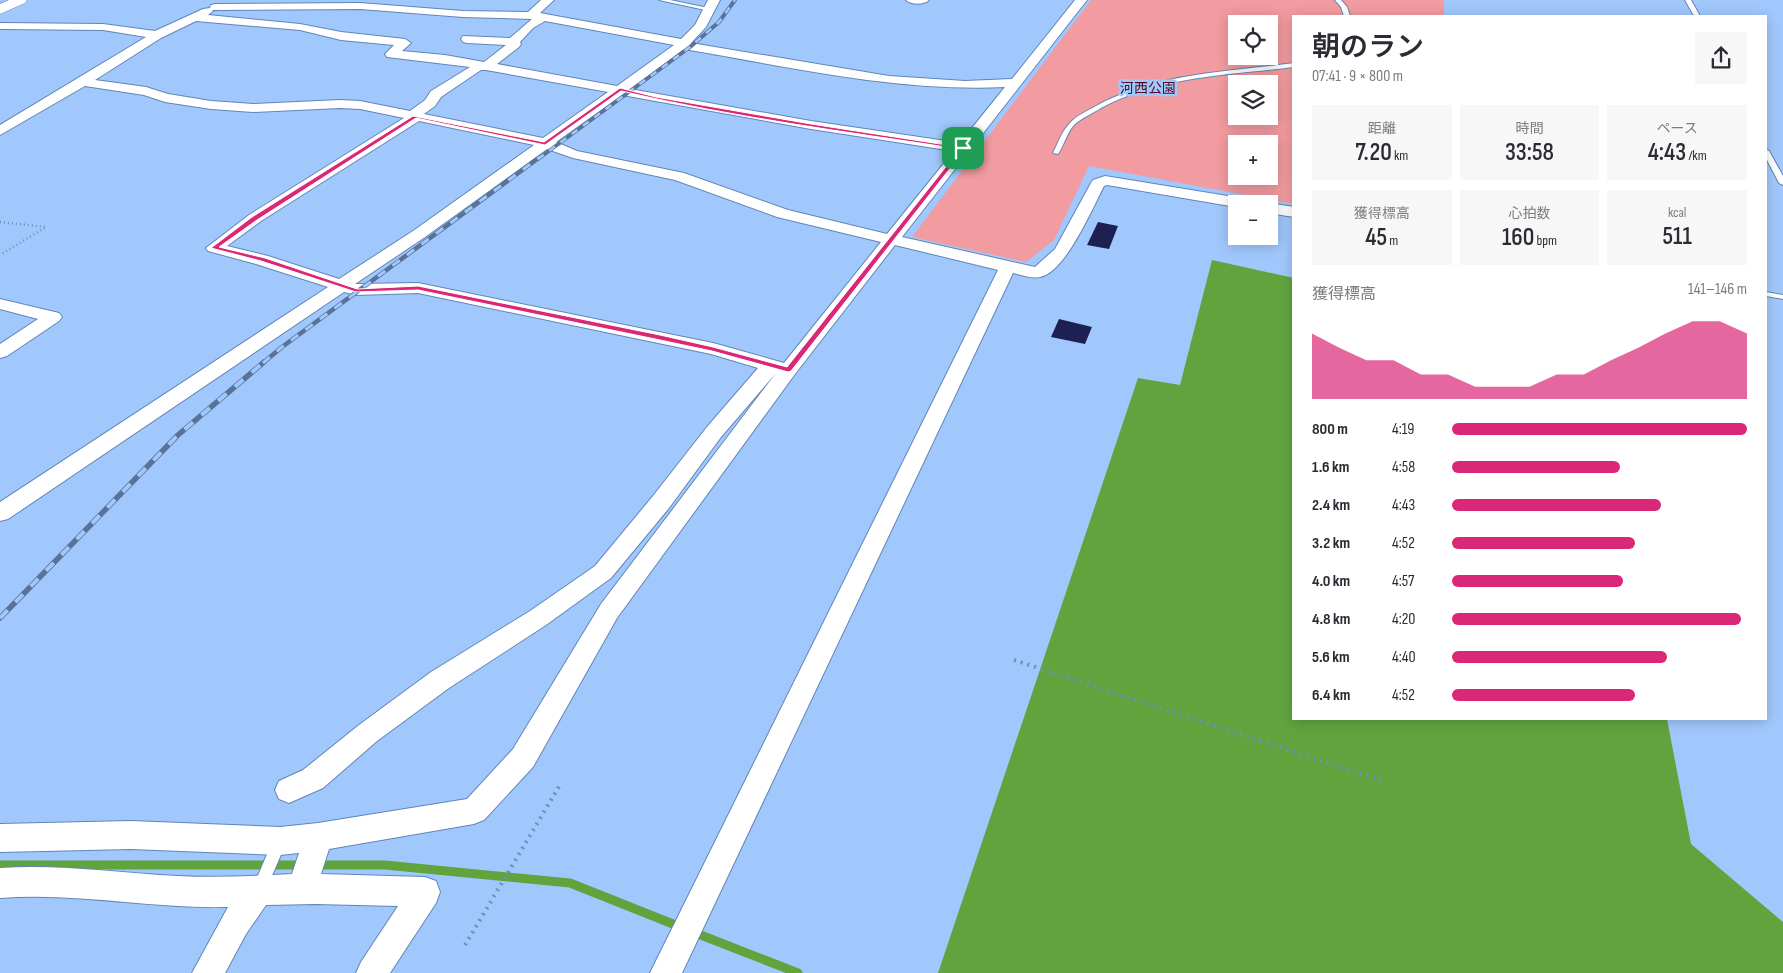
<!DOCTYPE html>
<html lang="ja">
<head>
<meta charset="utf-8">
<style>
	:root { --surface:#fff; --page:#f7f7f7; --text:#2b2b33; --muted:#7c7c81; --accent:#db2777 }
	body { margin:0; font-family:"Sofia Sans Condensed","Noto Sans JP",sans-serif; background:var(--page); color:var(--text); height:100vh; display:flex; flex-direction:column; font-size:19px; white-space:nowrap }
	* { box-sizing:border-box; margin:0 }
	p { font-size:16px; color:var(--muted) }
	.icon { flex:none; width:28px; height:28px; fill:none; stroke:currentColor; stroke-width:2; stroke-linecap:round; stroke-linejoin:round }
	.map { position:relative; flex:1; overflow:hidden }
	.details { position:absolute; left:1292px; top:15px; width:475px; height:705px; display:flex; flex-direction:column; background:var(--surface); border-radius:0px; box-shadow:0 2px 12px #0003 }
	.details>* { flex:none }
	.buttons { position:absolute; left:1228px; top:15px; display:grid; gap:10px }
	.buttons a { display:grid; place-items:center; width:50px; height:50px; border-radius:0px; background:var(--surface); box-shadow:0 2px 12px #0003; font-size:25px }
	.pin { position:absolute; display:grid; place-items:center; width:42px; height:42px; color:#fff; margin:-21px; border-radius:10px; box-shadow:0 2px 8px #0006 }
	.round { display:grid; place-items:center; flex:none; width:52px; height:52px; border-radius:0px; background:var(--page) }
	.head { display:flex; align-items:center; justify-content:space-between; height:85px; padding:0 20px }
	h1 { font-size:28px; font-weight:600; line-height:38px }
	.metrics { display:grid; grid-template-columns:repeat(3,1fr); gap:8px; height:85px; padding:5px 20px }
	.metrics div { display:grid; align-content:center; border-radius:0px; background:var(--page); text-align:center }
	.metrics b { font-size:25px; font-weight:600 }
	.metrics small { font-size:14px; font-weight:400 }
	.metrics p { font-size:14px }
	.chart { height:140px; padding:10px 20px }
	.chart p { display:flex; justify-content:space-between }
	.chart svg { width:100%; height:90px; margin-top:5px; fill:var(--accent); opacity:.7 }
	ul { padding:0 20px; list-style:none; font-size:16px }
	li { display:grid; grid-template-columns:80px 60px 1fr; align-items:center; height:38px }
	li i { height:12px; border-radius:6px; background:var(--accent) }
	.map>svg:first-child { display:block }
	.green { fill:#f29ba0; fill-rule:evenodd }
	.water { fill:#61a43e }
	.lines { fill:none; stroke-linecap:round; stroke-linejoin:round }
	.stream { stroke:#61a43e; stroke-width:9 }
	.building { fill:#1d2050 }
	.lane-casing { stroke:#6185b7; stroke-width:2 }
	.street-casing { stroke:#6185b7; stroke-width:2 }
	.primary-casing { stroke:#6185b7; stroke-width:1 }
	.path-far1 { stroke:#708eb8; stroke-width:2.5; stroke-dasharray:1 3; stroke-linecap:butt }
	.path { stroke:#708eb8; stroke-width:4; stroke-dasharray:2 5; stroke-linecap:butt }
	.lane { fill:#fff; fill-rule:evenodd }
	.street { fill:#fff; fill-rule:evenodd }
	.primary { fill:#fff; fill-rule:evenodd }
	.rail-far2-casing { stroke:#597398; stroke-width:4 }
	.rail-far1-casing { stroke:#597398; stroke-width:4.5 }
	.rail-casing { stroke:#597398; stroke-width:5.5 }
	.rail-far2 { stroke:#a1c8fd; stroke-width:2.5; stroke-dasharray:7; stroke-linecap:butt }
	.rail-far1 { stroke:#a1c8fd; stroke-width:3; stroke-dasharray:9; stroke-linecap:butt }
	.rail { stroke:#a1c8fd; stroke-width:4; stroke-dasharray:11; stroke-linecap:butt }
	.route { fill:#db2777; stroke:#fff; fill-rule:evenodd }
	.labels { text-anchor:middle; stroke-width:5; stroke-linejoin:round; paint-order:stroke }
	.far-park-label { font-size:14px; fill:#58091a; stroke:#a1c8fd }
</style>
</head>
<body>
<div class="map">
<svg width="1783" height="973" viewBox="0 0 1783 973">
	<rect width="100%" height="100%" fill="#a1c8fd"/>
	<path class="green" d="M 1091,0 L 1444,0 L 1444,16 L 1294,16 L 1294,204 L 1089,166 L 1054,240 L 1026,262 L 912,237 ZM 1236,24 L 1269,24 L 1269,56 L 1236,56 ZM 1236,84 L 1269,84 L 1269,116 L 1236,116 ZM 1236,144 L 1269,144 L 1269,176 L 1236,176 Z"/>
	<polygon class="water" points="1212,260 1294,278 1294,719 1667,719 1691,844 1783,922 1783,973 938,973 1138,378 1180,385"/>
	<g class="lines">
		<g class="stream">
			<polyline points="0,865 302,865"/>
			<polyline points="315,865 385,865 570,883 683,928"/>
			<polyline points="693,932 798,973"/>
		</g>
	</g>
	<g class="building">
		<polygon points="1098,222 1118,226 1109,249 1087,245"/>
		<polygon points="1059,319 1092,327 1085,344 1051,337"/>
	</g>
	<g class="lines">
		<defs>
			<g id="lane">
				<polygon points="659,0 670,0 713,9 710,11"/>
				<polygon points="1335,0 1341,0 1347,7 1350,16 1344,16 1341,7"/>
				<polygon points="1685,0 1691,0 1700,16 1694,16"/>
				<path d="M 1294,63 L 1294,67 C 1229,75 1160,76 1101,108 C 1093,113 1082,118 1075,124 C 1067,132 1064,145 1058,154 L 1053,153 C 1058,143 1062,131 1070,123 C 1076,116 1087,111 1096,106 C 1156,73 1227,72 1294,63 Z"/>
				<polygon points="1766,149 1769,151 1783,176 1783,185 1779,183 1766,158"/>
				<polygon points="1766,292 1783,295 1783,299 1766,296"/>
				<polygon points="279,836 284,838 286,843 265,892 260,894 255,892 253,887 274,838"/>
			</g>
			<g id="street">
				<path d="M 541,0 L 554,0 L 540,13 L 681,39 L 695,25 L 708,0 L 720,0 L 706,27 L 691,43 L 889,76 L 965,81 L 1012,79 L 1075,0 L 1087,0 L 902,237 L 1035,267 L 1055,249 L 1091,183 L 1093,180 L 1105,176 L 1246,199 L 1251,201 L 1254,204 L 1236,204 L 1236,207 L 1107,185 L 1104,186 C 1093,207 1065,273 1040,277 C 1032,279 1022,275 1013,273 L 682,973 L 650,973 L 998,270 L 895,245 L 795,374 L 617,618 L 533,767 L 484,820 L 474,824 L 329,849 L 321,874 L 425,877 L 436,881 L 440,892 L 436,903 L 390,973 L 356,973 L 361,962 L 398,906 L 316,904 L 266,905 L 246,934 L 225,973 L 192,973 L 228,907 C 152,909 77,892 0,898 L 0,868 C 60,864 118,873 178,876 C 216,878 254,876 292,874 L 299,853 L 280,855 L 131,849 L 0,852 L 0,824 L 131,821 L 280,827 L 318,823 L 467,799 L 513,749 L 601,604 L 776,373 L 721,437 L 669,508 L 611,578 L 546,625 L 449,688 L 377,741 L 323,788 L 289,803 L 279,799 L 275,790 L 279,781 L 303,770 L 359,725 L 431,672 L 530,611 L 595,566 L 653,496 L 707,427 L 758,368 L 711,354 L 418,293 L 356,295 L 344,292 L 8,519 L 0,521 L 0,502 L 328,287 L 256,264 L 208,251 L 206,248 L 249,215 L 404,118 L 360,109 L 340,108 L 253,112 L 211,109 L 165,102 L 144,95 L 85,86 L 0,135 L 0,125 L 146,37 L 103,30 L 0,29 L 0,23 L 103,24 L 155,31 L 203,9 L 210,8 L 211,5 L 215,4 L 360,3 L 463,11 L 528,12 ZM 360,9 L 463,17 L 532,19 L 510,38 L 463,36 L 461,39 L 463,42 L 467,43 L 506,45 L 484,62 L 445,55 L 402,51 L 411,43 L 405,39 L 341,32 L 300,24 L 208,15 L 213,11 L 212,10 ZM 196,21 L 300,30 L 341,40 L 394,45 L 385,54 L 387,57 L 470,67 L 431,91 L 425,100 L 410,111 L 360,101 L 340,100 L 253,104 L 211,101 L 168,94 L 146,87 L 95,80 L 161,38 ZM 545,21 L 674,45 L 617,86 L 497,64 L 519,47 L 521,44 L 520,42 L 533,28 ZM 684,49 C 790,67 897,92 1005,87 L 960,143 L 811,121 L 630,89 ZM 481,70 L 486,70 L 608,92 L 543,138 L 424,114 L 435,106 L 441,97 ZM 622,95 L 811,129 L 954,151 L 887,234 L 788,210 L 684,173 L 577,151 L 556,142 ZM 419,121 L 534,145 L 413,231 L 339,279 L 268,256 L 227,246 L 261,221 ZM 547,149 L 573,158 L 675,180 L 777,217 L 881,242 L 784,363 L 713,343 L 418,283 L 355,284 L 425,237 Z"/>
				<path d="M 906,0 L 929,0 C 924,5 911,5 906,0 Z"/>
				<polygon points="1269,203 1294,207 1294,217 1269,213 1267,204"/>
				<polygon points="0,299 59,313 62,317 59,321 7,356 0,358 0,344 38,319 0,309"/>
			</g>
			<polygon id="primary" points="9,0 27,0 25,3 0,14 0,4"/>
		</defs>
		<use href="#lane" class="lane-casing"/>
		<use href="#street" class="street-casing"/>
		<use href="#primary" class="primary-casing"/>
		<polyline class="path-far1" points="0,222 46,227 0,255"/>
		<g class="path">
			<polyline points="1014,660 1383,781"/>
			<polyline points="465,945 560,785"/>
		</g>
		<use href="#lane" class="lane"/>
		<use href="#street" class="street"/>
		<use href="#primary" class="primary"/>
		<defs>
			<polyline id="rail-far2" points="538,159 690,47 719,22 735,0"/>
			<polyline id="rail-far1" points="263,363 282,347 540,157"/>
			<polyline id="rail" points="0,618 178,435 264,362"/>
		</defs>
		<use href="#rail-far2" class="rail-far2-casing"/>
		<use href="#rail-far1" class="rail-far1-casing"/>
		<use href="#rail" class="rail-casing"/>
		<use href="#rail-far2" class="rail-far2"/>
		<use href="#rail-far1" class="rail-far1"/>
		<use href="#rail" class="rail"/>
	</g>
	<path class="route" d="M 620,88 L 656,97 L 811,124 L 966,148 L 791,371 L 788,372 L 712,351 L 660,340 L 418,290 L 356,292 L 261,261 L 211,248 L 252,217 L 413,116 L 544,142 ZM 621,91 C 732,117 847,132 960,149 L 787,367 L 713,347 L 660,335 L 418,286 L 357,289 L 265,258 L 219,247 L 257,220 L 416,118 L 545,145 Z"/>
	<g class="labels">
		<g class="far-park-label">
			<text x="1148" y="93">河西公園</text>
		</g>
	</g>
</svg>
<div class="buttons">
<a><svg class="icon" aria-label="locate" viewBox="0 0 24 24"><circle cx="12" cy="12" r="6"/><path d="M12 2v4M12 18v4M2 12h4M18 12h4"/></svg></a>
<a><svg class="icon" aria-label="layers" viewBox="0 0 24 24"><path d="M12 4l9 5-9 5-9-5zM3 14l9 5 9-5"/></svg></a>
<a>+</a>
<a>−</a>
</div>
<div class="pin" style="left:963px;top:148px;background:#1e9e55"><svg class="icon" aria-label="arrive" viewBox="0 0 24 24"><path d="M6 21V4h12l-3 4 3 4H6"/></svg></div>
<section class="details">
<div class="head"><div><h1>朝のラン</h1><p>07:41 · 9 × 800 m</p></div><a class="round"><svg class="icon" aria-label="share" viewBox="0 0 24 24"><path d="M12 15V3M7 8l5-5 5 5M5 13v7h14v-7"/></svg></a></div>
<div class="metrics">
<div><p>距離</p><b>7.20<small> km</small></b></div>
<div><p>時間</p><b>33:58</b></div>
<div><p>ペース</p><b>4:43<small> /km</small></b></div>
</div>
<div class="metrics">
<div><p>獲得標高</p><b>45<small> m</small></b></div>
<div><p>心拍数</p><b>160<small> bpm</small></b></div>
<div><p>kcal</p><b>511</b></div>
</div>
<div class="chart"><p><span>獲得標高</span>141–146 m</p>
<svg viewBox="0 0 160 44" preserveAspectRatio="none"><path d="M0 44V12L10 19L20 25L30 25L40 32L50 32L60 38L70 38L80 38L90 32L100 32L110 25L120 19L130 12L140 6L150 6L160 12V44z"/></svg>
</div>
<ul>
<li><b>800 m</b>4:19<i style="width:100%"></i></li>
<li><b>1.6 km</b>4:58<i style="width:57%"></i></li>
<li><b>2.4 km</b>4:43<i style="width:71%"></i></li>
<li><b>3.2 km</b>4:52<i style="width:62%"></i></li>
<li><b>4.0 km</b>4:57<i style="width:58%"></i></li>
<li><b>4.8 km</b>4:20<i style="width:98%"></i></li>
<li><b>5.6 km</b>4:40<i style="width:73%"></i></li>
<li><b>6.4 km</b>4:52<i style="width:62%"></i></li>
</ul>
</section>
</div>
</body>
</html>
